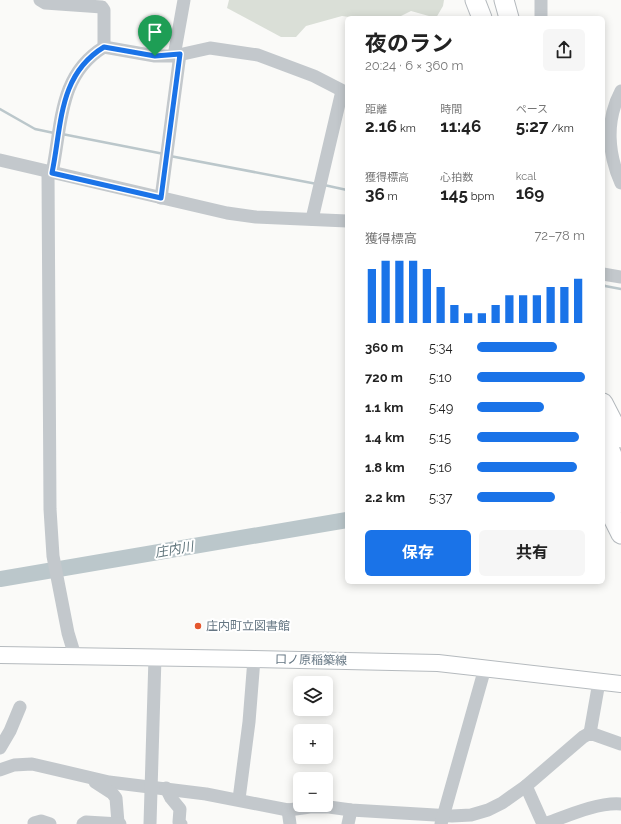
<!DOCTYPE html>
<html lang="ja">
<head>
<meta charset="utf-8">
<style>
	:root { --surface:#fff; --page:#f6f6f6; --text:#222; --muted:#767676; --accent:#1a73e8 }
	body { margin:0; font-family:Raleway,"Noto Sans JP",sans-serif; background:var(--page); color:var(--text); height:100vh; display:flex; flex-direction:column; font-size:15px; white-space:nowrap }
	* { box-sizing:border-box; margin:0 }
	p { font-size:13px; color:var(--muted) }
	.icon { flex:none; width:22px; height:22px; fill:none; stroke:currentColor; stroke-width:2; stroke-linecap:round; stroke-linejoin:round }
	.map { position:relative; flex:1; overflow:hidden }
	.details { position:absolute; left:345px; top:16px; width:260px; height:568px; display:flex; flex-direction:column; background:var(--surface); border-radius:6px; box-shadow:0 2px 10px #0003 }
	.details>* { flex:none }
	.tools { position:absolute; left:293px; top:676px; display:grid; gap:8px }
	.tools a { display:grid; place-items:center; width:40px; height:40px; border-radius:6px; background:var(--surface); box-shadow:0 2px 10px #0003; font-size:20px }
	.pin { position:absolute; display:grid; place-items:center; width:34px; height:34px; color:#fff; margin:-41px -17px; border-radius:50% 50% 50% 0; rotate:-45deg; box-shadow:0 0 4px #0007 }
	.pin .icon { rotate:45deg }
	.round { display:grid; place-items:center; flex:none; width:42px; height:42px; border-radius:6px; background:var(--page) }
	.head { display:flex; align-items:center; justify-content:space-between; height:68px; padding:0 20px }
	h1 { font-size:22px; font-weight:700; line-height:30px }
	.metrics { display:grid; grid-template-columns:repeat(3,1fr); gap:6px; height:68px; padding:4px 20px }
	.metrics div { display:grid; align-content:center }
	.metrics b { font-size:17px; font-weight:700 }
	.metrics small { font-size:11px; font-weight:400 }
	.metrics p { font-size:11px }
	.chart { height:112px; padding:8px 20px }
	.chart p { display:flex; justify-content:space-between }
	.chart svg { width:100%; height:72px; margin-top:4px; stroke:var(--accent); stroke-width:6 }
	.cta { display:flex; gap:8px; margin-top:auto; padding:8px 20px }
	.cta a { flex:1; height:46px; border-radius:6px; background:var(--accent); color:#fff; font-size:16px; font-weight:700; line-height:46px; text-align:center }
	.cta a+a { background:var(--page); color:var(--text) }
	ul { padding:0 20px; list-style:none; font-size:13px }
	li { display:grid; grid-template-columns:64px 48px 1fr; align-items:center; height:30px }
	li i { height:10px; border-radius:5px; background:var(--accent) }
	.map>svg:first-child { display:block }
	.green { fill:#dadfd7 }
	.lines { fill:none; stroke-linecap:round; stroke-linejoin:round }
	.stream { stroke:#bbc7cb; stroke-width:2.5 }
	.river { stroke:#bbc7cb; stroke-width:16 }
	.major-casing { stroke:#b5babe; stroke-width:18 }
	.highway-casing { stroke:#b4b9bd; stroke-width:21 }
	.minor { stroke:#c3c8cc; stroke-width:13 }
	.major { stroke:#fff; stroke-width:16 }
	.highway { stroke:#fff; stroke-width:19 }
	.route-casing { stroke:#fff; stroke-width:8 }
	.route { stroke:#1a73e8; stroke-width:5 }
	.poi-dot { fill:#e4572e; stroke:#fff; stroke-width:1.5 }
	.labels { text-anchor:middle; stroke-width:4; stroke-linejoin:round; paint-order:stroke }
	.poi-label { font-size:12px; fill:#657683; stroke:#fff; text-anchor:start }
	.street-label { font-size:12px; fill:#657683; stroke:#fff }
	.water-label { font-size:13px; font-style:italic; fill:#60757c; stroke:#fff }
</style>
</head>
<body>
<div class="map">
<svg width="621" height="824" viewBox="0 0 621 824">
	<rect width="100%" height="100%" fill="#fafaf8"/>
	<polygon class="green" points="229,0 444,0 443,6 436,18 411,11 397,18 357,18 342,16 306,26 296,37 281,37 227,8"/>
	<g class="lines">
		<g class="stream">
			<polyline points="0,109 35,129 54,133"/>
			<polyline points="62,134 164,154"/>
			<polyline points="170,156 317,184"/>
			<polyline points="324,185 347,190"/>
			<polyline points="603,284 605,286 621,289"/>
		</g>
		<polyline class="river" points="0,579 347,520"/>
		<defs>
			<polyline id="major" points="0,655 254,659 438,663 621,684"/>
			<g id="highway">
				<polyline points="475,0 482,18"/>
				<polyline points="504,0 509,18"/>
				<polyline points="603,403 621,438"/>
				<polyline points="603,433 621,477"/>
				<polyline points="603,465 621,503"/>
				<polyline points="603,498 621,534"/>
			</g>
		</defs>
		<use href="#major" class="major-casing"/>
		<use href="#highway" class="highway-casing"/>
		<g class="minor">
			<polyline points="40,0 45,3 102,7 104,10 104,47"/>
			<polyline points="541,18 541,0"/>
			<polyline points="174,56 184,0"/>
			<path d="M 621,91 C 605,121 608,154 621,183"/>
			<polyline points="0,160 227,213 256,217 347,221"/>
			<polyline points="48,172 50,509 53,556 68,633 75,656"/>
			<path d="M 52,173 C 62,125 58,75 104,47 L 155,56 L 174,56 L 210,48 L 258,55 L 314,76 L 347,93"/>
			<polyline points="161,198 180,54"/>
			<polyline points="312,219 342,91"/>
			<polyline points="603,274 621,277"/>
			<polyline points="590,733 599,682"/>
			<polyline points="0,748 10,731 20,707"/>
			<polyline points="0,770 14,765 32,764 109,782 206,794 288,810 310,807 329,807 351,810 452,816 471,815 488,810 502,803 526,786 583,737 590,733 621,744"/>
			<polyline points="95,782 112,793 116,798 118,823"/>
			<polyline points="526,786 543,824"/>
			<polyline points="166,788 171,798 180,809 179,822 181,824"/>
			<polyline points="239,799 249,722 254,659"/>
			<polyline points="288,810 290,824"/>
			<polyline points="34,823 41,821 50,824"/>
			<polyline points="83,824 86,822 120,824"/>
			<polyline points="150,824 155,657"/>
			<polyline points="348,824 351,810"/>
			<polyline points="441,824 485,668"/>
			<path d="M 545,824 C 567,816 598,802 621,804"/>
		</g>
		<use href="#major" class="major"/>
		<use href="#highway" class="highway"/>
	</g>
	<g class="lines">
		<defs>
			<path id="route" d="M 104,47 L 155,56 L 180,54 L 161,198 L 52,173 C 62,125 58,75 104,47 Z"/>
		</defs>
		<use href="#route" class="route-casing"/>
		<use href="#route" class="route"/>
	</g>
	<circle class="poi-dot" cx="198" cy="626" r="4"/>
	<g class="labels">
		<g class="poi-label">
			<text x="206" y="630">庄内町立図書館</text>
		</g>
		<g class="street-label">
			<text transform="translate(311 660) rotate(1)" y="4">口ノ原稲築線</text>
		</g>
		<g class="water-label">
			<text transform="translate(174 549) rotate(-10)" y="5">庄内川</text>
		</g>
	</g>
</svg>
<div class="tools">
<a><svg class="icon" aria-label="layers" viewBox="0 0 24 24"><path d="M12 4l9 5-9 5-9-5zM3 14l9 5 9-5"/></svg></a>
<a>+</a>
<a>−</a>
</div>
<div class="pin" style="left:155px;top:56px;background:#1e9e55"><svg class="icon" aria-label="arrive" viewBox="0 0 24 24"><path d="M6 21V4h12l-3 4 3 4H6"/></svg></div>
<section class="details">
<div class="head"><div><h1>夜のラン</h1><p>20:24 · 6 × 360 m</p></div><a class="round"><svg class="icon" aria-label="share" viewBox="0 0 24 24"><path d="M12 15V3M7 8l5-5 5 5M5 13v7h14v-7"/></svg></a></div>
<div class="metrics">
<div><p>距離</p><b>2.16<small> km</small></b></div>
<div><p>時間</p><b>11:46</b></div>
<div><p>ペース</p><b>5:27<small> /km</small></b></div>
</div>
<div class="metrics">
<div><p>獲得標高</p><b>36<small> m</small></b></div>
<div><p>心拍数</p><b>145<small> bpm</small></b></div>
<div><p>kcal</p><b>169</b></div>
</div>
<div class="chart"><p><span>獲得標高</span>72–78 m</p>
<svg viewBox="0 0 160 44" preserveAspectRatio="none"><path d="M5 44V11M15 44V6M25 44V6M35 44V6M45 44V11M55 44V22M65 44V33M75 44V38M85 44V38M95 44V33M105 44V27M115 44V27M125 44V27M135 44V22M145 44V22M155 44V17"/></svg>
</div>
<ul>
<li><b>360 m</b>5:34<i style="width:74%"></i></li>
<li><b>720 m</b>5:10<i style="width:100%"></i></li>
<li><b>1.1 km</b>5:49<i style="width:62%"></i></li>
<li><b>1.4 km</b>5:15<i style="width:94%"></i></li>
<li><b>1.8 km</b>5:16<i style="width:93%"></i></li>
<li><b>2.2 km</b>5:37<i style="width:72%"></i></li>
</ul>
<div class="cta"><a>保存</a><a>共有</a></div>
</section>
</div>
</body>
</html>
